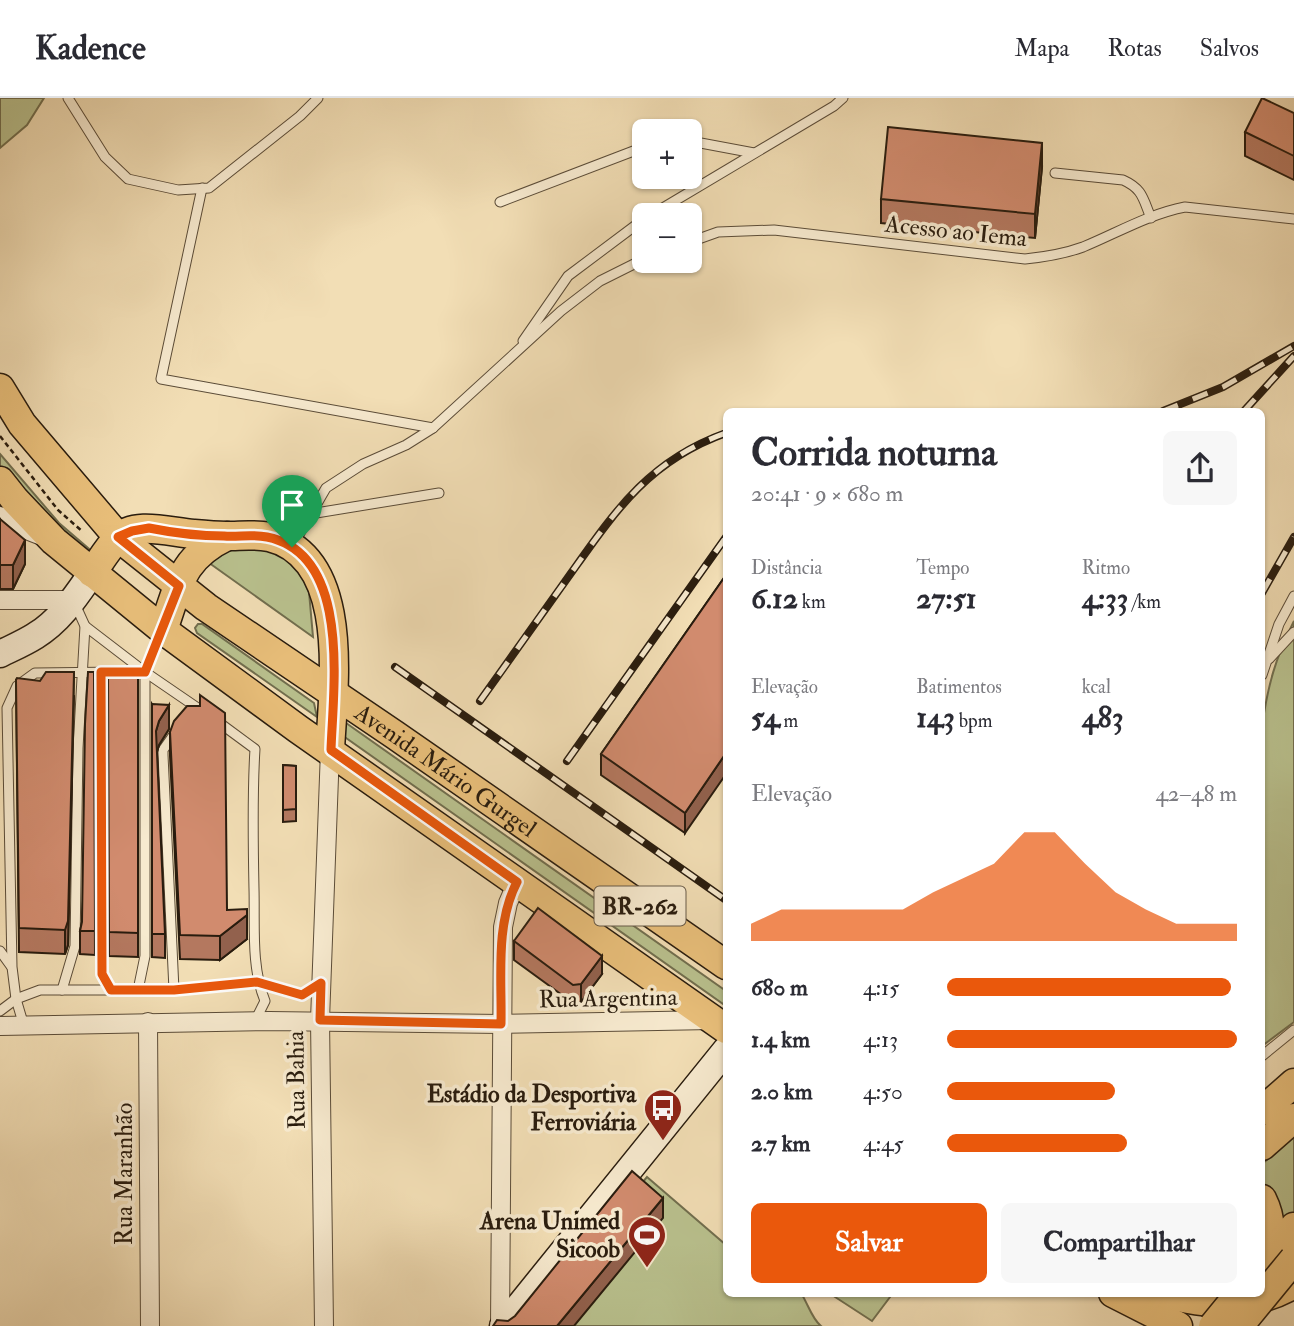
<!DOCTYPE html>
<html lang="pt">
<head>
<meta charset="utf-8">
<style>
	:root { --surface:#fff; --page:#f7f7f7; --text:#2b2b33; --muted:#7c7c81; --line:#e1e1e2; --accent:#ea580c }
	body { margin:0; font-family:"IM FELL Double Pica",serif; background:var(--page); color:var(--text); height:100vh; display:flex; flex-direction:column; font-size:26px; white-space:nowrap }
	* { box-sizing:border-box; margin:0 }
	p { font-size:23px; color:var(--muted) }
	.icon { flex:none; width:38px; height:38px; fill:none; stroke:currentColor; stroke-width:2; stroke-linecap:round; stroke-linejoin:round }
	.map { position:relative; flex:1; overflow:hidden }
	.panel { position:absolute; left:723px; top:310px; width:542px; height:889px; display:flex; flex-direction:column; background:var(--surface); border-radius:10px; box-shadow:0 2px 5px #0004 }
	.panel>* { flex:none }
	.controls { position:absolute; left:632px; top:21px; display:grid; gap:14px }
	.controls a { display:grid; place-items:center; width:70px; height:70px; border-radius:10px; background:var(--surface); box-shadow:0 2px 5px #0004; font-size:35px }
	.pin { position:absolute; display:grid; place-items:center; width:60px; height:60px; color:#fff; margin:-72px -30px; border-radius:50% 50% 50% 0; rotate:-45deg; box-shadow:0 0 7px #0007 }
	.pin .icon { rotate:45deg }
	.round { display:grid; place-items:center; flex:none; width:74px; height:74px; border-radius:10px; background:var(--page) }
	.overview { display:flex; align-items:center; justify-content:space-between; height:119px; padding:0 28px }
	h1 { font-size:38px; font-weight:700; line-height:52px }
	.stats { display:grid; grid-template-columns:repeat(3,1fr); gap:10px; height:119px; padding:7px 28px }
	.stats div { display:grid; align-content:center }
	.stats b { font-size:30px; font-weight:700 }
	.stats small { font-size:19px; font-weight:400 }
	.stats p { font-size:19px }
	.chart { height:196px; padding:14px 28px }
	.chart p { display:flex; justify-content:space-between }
	.chart svg { width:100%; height:126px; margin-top:7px; fill:var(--accent); opacity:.7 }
	.cta { display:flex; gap:14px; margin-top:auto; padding:14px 28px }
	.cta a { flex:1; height:80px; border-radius:10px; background:var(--accent); color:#fff; font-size:28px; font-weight:700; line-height:80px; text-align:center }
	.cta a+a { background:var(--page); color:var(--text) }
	ul { padding:0 28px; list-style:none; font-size:23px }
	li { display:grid; grid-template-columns:112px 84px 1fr; align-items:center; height:52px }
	li i { height:18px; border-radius:9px; background:var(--accent) }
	header { display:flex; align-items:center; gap:42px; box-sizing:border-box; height:98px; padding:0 35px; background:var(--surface); border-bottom:2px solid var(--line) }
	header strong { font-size:33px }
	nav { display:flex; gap:38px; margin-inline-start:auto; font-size:24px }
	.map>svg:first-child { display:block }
	.green { fill:#b9c18e; stroke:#716e4e; stroke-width:2 }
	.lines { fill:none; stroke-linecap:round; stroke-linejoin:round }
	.lane-casing { stroke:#5b4c38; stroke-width:11 }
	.street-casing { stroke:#5b4c38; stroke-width:20 }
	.secondary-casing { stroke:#291c0e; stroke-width:29 }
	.primary-casing { stroke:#291c0e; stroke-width:31 }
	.path { stroke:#291c0e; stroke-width:2.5; stroke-dasharray:5 3.5; stroke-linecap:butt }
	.lane { stroke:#f7eacf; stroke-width:9 }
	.street { stroke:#f7eacf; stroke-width:18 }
	.secondary { stroke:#f7eacf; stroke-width:26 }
	.primary { stroke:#e9bf7a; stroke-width:28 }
	.rail-casing { stroke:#291c0e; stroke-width:8 }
	.rail { stroke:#f7eacf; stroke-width:5; stroke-dasharray:16; stroke-linecap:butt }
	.primary-bridge-casing { stroke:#291c0e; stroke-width:31; stroke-linecap:butt }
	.primary-bridge { stroke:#e9bf7a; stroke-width:28 }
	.wall { fill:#b4785f; stroke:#291c0e; stroke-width:2 }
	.shaded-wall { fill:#92614d; stroke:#291c0e; stroke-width:2 }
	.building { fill:#d18b6e; stroke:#291c0e; stroke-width:2 }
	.route-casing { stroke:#fff; stroke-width:14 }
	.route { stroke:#ea580c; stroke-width:9 }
	.labels { text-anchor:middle; stroke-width:7; stroke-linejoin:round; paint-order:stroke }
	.shield { fill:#f7eacf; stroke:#675a48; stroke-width:2 }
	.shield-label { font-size:23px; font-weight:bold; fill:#291c0e }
	.street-label { font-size:24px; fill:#291c0e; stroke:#f7eacf }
	.poi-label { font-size:24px; font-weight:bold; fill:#291c0e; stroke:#f7eacf; text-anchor:end }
</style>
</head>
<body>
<header>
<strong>Kadence</strong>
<nav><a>Mapa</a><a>Rotas</a><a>Salvos</a></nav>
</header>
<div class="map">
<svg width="1294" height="1228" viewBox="0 0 1294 1228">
	<rect width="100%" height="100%" fill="#f2deb5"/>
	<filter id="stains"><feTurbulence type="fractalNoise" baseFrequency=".00286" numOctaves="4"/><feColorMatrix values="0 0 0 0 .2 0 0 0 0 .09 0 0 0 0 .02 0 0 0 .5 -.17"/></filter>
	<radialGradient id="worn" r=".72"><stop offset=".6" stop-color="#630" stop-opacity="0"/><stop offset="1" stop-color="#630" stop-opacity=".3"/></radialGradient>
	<g class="green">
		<polygon points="0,0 44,0 27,27 0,50"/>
		<polygon points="0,356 59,425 94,455 87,463 0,376"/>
		<polygon points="246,450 275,453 299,471 309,494 313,539 205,462 209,455"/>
		<path d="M 1294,523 L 1294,924 L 1262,948 L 1262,628 C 1268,587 1275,561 1294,523 Z"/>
		<polygon points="198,526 202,526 314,605 317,619 197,535 195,530"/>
		<polygon points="339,620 726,893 726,908 339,635"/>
		<polygon points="1294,1039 1294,1117 1282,1132 1267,1089 1262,1084 1262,1066"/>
		<path d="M 647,1079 L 726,1147 L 726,1195 L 801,1195 C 808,1206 812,1221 821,1228 L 522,1228 Z"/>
		<polygon points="833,1195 893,1195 872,1223 832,1197"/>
	</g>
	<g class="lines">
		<defs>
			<g id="lane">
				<polyline points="68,0 105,59 128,81 178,92 209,90 300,18 318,0"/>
				<polyline points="690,43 754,55"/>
				<path d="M 1055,75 L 1123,82 C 1143,91 1143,101 1151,120"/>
				<polyline points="202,90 161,281 433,330"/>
				<polyline points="500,104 644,49"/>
				<polyline points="651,117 834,8 843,0"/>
				<path d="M 690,144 L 718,134 L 774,132 L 1025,161 C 1045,159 1064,156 1083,149 C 1117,135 1149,116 1185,109 L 1294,121"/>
				<polyline points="523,243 568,178 644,121"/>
				<polyline points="310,416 439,395"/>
				<polyline points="293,447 326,390 363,366 406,347 433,330 561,213 600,183 644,161"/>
				<polyline points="85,528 145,574 202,613"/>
				<polyline points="1269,561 1294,534"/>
				<polyline points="101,574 102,876 111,892"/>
				<polyline points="1262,577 1279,526 1294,498"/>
				<path d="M 217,623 L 255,651 C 252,698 253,744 254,791 C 255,828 251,869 265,903 L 255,923"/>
				<polyline points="0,853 11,868"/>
				<polyline points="62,892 75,848 78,650 85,528 75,506"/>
				<polyline points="138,892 145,858 145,574 160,537"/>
				<polyline points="174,892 163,657 163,652 175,635"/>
				<polyline points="0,913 16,901 40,892 174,892 257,884 302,897 321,885"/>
				<polyline points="24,928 16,901 12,869 7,610 17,588 35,575 120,574"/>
				<polyline points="1262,958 1294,932"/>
			</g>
			<g id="street">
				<polyline points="0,418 11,426 44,439"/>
				<polyline points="0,502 73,502"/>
				<polyline points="148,924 150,1228"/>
				<polyline points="0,928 269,923 501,926 712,922"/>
				<polyline points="324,1228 320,922 330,652"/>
				<polyline points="500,1228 503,829 508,805 517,784"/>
			</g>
			<g id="secondary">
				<path d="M 0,556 C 12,550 24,545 35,538 C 60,523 76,498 92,475"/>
				<polyline points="503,1228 726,952"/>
			</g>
			<g id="primary">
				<path id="s1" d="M 0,290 L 22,326 L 118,439 L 206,509 L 395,637 L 726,867"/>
				<polyline points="0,383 15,402 54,443 163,532 298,631 726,931"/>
				<path d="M 92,475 C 100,464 107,451 117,441 C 135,422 172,435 194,436 C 205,437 216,438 226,438 C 241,438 254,436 269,439 C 352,459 333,589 330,652"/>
				<path d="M 163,532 C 179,487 181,460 227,438"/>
				<polyline points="1262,1013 1294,985"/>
				<polyline points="1262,1048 1294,1020"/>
				<path d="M 1262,1101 C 1271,1119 1273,1137 1262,1155"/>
				<polyline points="1265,1165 1294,1129"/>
				<polyline points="1113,1195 1178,1228"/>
				<path d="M 1161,1195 C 1208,1207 1250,1212 1294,1186"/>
			</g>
		</defs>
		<use href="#lane" class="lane-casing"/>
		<use href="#street" class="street-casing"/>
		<use href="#secondary" class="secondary-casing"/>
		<use href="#primary" class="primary-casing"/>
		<polyline class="path" points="0,338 58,412 83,434"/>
		<use href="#lane" class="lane"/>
		<use href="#street" class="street"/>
		<use href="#secondary" class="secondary"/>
		<use href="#primary" class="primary"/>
		<defs>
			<g id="rail">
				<polyline points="1163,313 1223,289 1294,248"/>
				<polyline points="1244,313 1294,258"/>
				<polyline points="1262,495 1294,439"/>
				<polyline points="395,569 726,802"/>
				<path d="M 480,603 C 508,564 536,524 564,485 C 612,418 645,364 726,335"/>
				<polyline points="567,663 726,439"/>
			</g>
		</defs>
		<use href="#rail" class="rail-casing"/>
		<use href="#rail" class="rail"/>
		<defs>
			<g id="primary-bridge">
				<polyline points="1213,1228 1240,1195"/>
				<polyline points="1239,1228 1294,1161"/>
			</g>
		</defs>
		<use href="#primary-bridge" class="primary-bridge-casing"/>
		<use href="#primary-bridge" class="primary-bridge"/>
	</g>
	<g class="wall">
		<polygon points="1294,15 1294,82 1245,58 1245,34"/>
		<polygon points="1042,69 1035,140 881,125 881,101"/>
		<polygon points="0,421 25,466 13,491 0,491"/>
		<polygon points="726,477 685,735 601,677 601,656"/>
		<polygon points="94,574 95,857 80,856 80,833 82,824"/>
		<polygon points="108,574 138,574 138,859 109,858"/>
		<polygon points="16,582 74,598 68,847 65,856 19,854"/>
		<polygon points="152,606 169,631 159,647 157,654 165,836 165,860 152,859"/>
		<polygon points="170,634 227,812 247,841 220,862 180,861 170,658"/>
		<polygon points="283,667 296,668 296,723 283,724"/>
		<polygon points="514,843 602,876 581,904 573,905 514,862"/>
	</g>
	<g class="shaded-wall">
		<polygon points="1042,45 1042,69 1035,140 1035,116"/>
		<polygon points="25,442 25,466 13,491 13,467"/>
		<polygon points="74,574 68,847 65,856 65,832"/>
		<polygon points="169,607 169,631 159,647 156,657 156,633 159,623"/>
		<polygon points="726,655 726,676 685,735 685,715"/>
		<polygon points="247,817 247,841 220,862 220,838"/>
		<polygon points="602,858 602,876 581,904 581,886"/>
		<polygon points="663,1100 663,1120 574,1228 557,1228"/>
	</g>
	<g class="building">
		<polygon points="1262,0 1294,15 1294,58 1245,34"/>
		<polygon points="888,29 1042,45 1035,116 881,101"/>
		<polygon points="0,421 25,442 13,467 0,467"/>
		<polygon points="726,477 726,655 685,715 601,656"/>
		<polygon points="46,574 74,574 68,823 65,832 19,830 16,582 17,580 40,583"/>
		<polygon points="88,574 94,574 95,833 80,833 82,824 85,626"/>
		<polygon points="108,574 138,574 138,835 109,834"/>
		<polygon points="200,597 225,615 227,812 247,811 247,817 220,838 180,837 170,634 174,623 187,608 200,608"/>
		<polygon points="152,606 169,607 159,623 156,633 165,836 152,836"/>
		<polygon points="283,667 296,668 296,711 283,712"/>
		<polygon points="538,810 602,858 581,886 573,887 514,843"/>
		<polygon points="632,1073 663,1100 557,1228 493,1228 497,1222 508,1223 515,1218"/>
	</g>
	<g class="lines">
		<defs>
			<path id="route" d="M 149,430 C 174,435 199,438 224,438 C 239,439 252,436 267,439 C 352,456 333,590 331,652 L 517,784 C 495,826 502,880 501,926 L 320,922 L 321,885 L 302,897 L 257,884 L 174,892 L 111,892 L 102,876 L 101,574 L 145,574 L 179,488 L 118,439 L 132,433 Z"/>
		</defs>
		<use href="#route" class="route-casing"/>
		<use href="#route" class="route"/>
	</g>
	<defs>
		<symbol id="bus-pin" viewBox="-11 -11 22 30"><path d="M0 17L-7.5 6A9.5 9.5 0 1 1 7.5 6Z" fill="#8f2418" stroke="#f7eacf"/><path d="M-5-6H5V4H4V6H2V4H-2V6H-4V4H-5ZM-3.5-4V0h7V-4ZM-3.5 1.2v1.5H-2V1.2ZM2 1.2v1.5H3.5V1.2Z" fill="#fff"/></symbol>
		<symbol id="stadium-pin" viewBox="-11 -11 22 30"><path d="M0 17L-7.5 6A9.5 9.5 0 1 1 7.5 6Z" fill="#8f2418" stroke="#f7eacf"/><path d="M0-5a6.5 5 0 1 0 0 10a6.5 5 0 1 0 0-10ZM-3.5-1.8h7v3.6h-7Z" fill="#fff"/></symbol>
	</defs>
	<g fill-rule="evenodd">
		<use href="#bus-pin" x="641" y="988" width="44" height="60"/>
		<use href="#stadium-pin" x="625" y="1115" width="44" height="60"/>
	</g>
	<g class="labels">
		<rect class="shield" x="594.5" y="788.5" width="91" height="39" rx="5"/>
		<g class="shield-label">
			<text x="640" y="816">BR-262</text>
		</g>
		<g class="street-label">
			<text transform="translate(956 133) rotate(6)" y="8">Acesso ao Iema</text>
			<text dy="8" stroke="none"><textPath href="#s1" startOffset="593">Avenida Mário Gurgel</textPath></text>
			<text transform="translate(608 900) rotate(-1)" y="8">Rua Argentina</text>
			<text transform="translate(296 982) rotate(-91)" y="8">Rua Bahia</text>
			<text transform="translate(124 1076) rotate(-90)" y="8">Rua Maranhão</text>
		</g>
		<g class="poi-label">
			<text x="636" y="1004">Estádio da Desportiva<tspan x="636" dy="28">Ferroviária</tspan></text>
			<text x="620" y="1131">Arena Unimed<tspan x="620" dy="28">Sicoob</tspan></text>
		</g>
	</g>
	<rect width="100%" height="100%" filter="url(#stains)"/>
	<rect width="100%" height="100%" fill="url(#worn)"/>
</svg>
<div class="controls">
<a>+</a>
<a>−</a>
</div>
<div class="pin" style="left:292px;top:449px;background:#1e9e55"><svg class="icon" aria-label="arrive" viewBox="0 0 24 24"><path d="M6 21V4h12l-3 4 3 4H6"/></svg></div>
<section class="panel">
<div class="overview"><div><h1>Corrida noturna</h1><p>20:41 · 9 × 680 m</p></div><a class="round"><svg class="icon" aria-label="share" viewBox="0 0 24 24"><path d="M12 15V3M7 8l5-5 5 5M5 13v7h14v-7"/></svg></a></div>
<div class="stats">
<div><p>Distância</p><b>6.12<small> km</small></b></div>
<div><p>Tempo</p><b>27:51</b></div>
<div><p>Ritmo</p><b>4:33<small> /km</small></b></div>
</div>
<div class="stats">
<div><p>Elevação</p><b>54<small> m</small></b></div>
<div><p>Batimentos</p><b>143<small> bpm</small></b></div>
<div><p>kcal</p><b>483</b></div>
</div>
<div class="chart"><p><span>Elevação</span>42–48 m</p>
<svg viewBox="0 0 160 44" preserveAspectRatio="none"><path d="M0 44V38L10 33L20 33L30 33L40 33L50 33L60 27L70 22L80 17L90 6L100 6L110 17L120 27L130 33L140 38L150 38L160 38V44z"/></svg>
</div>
<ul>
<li><b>680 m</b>4:15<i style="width:98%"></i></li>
<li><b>1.4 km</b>4:13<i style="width:100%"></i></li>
<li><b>2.0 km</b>4:50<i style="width:58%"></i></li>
<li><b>2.7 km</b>4:45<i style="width:62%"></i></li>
</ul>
<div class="cta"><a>Salvar</a><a>Compartilhar</a></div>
</section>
</div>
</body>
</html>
